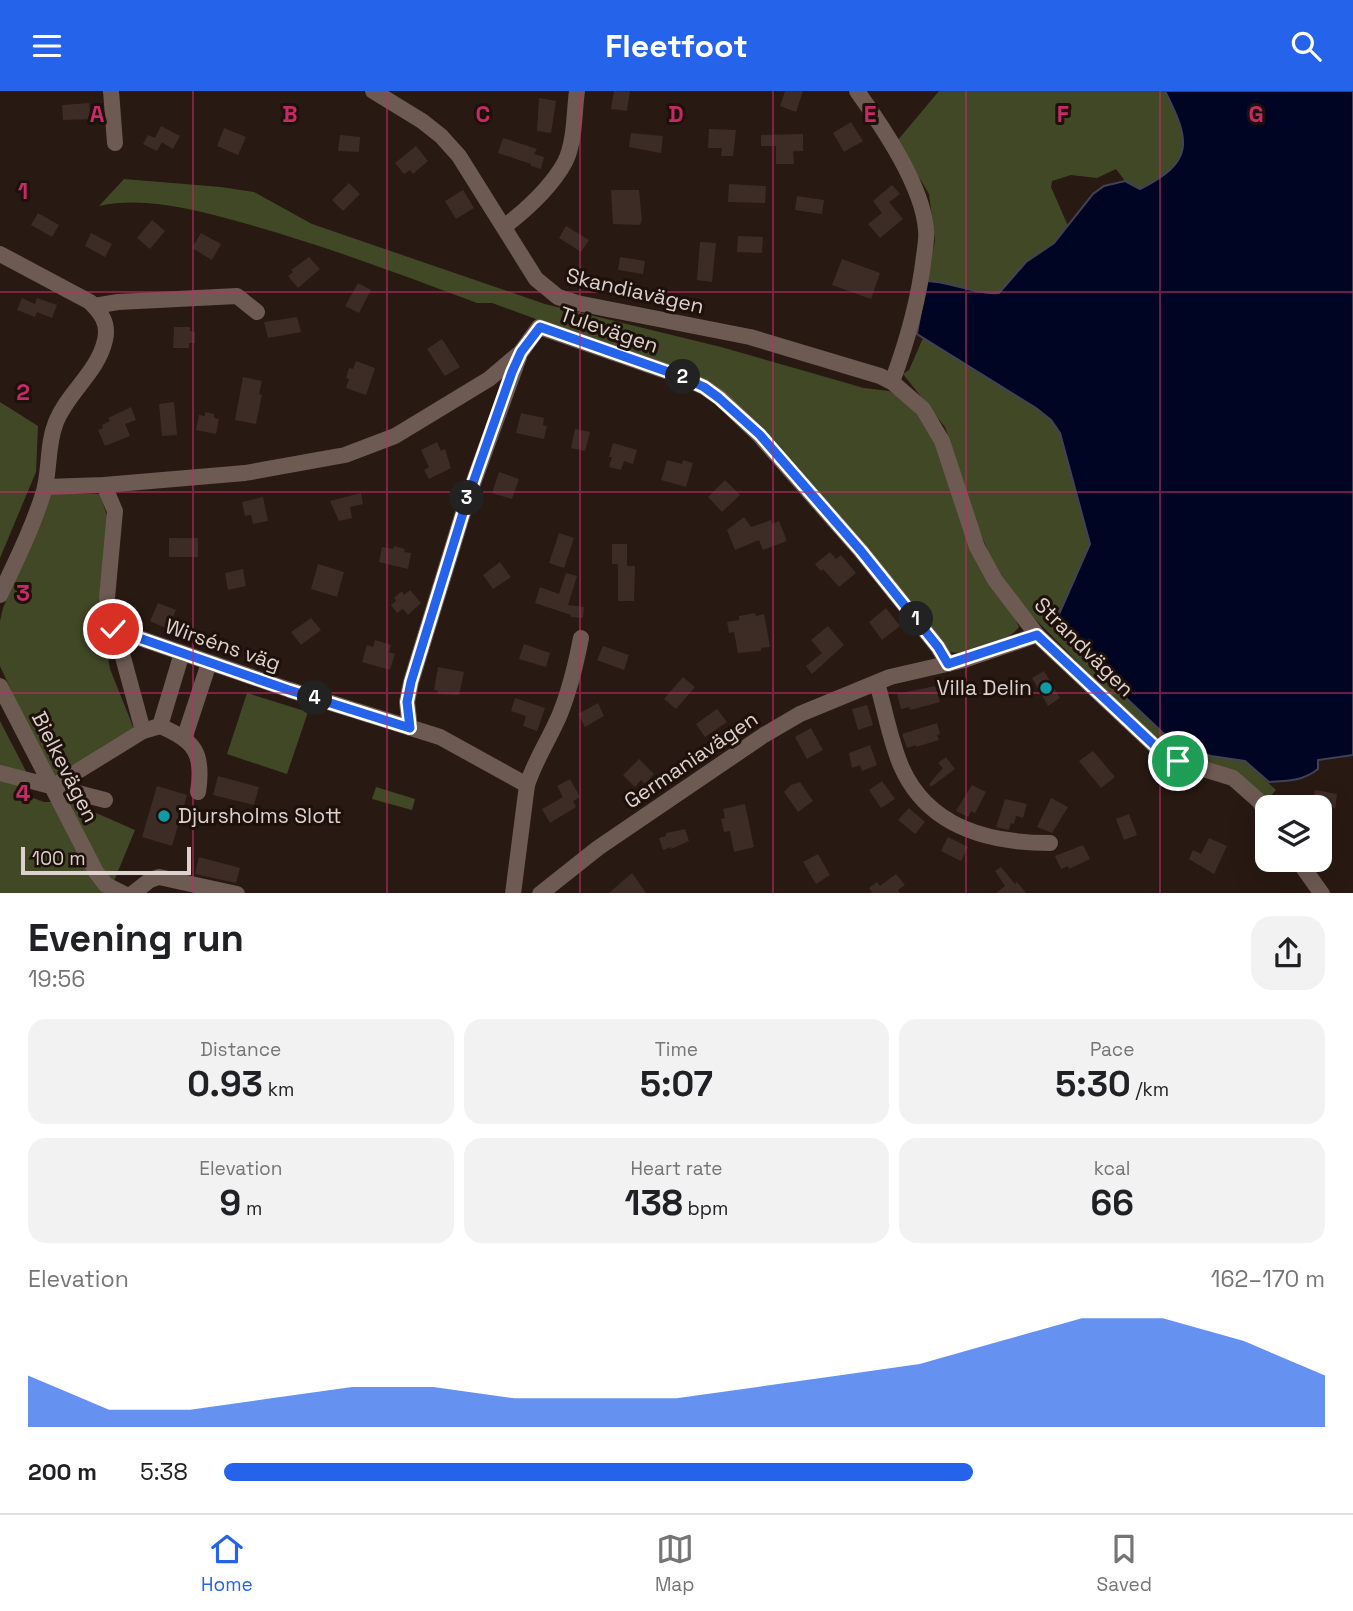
<!DOCTYPE html>
<html lang="en">
<head>
<meta charset="utf-8">
<style>
	:root { --surface:#fff; --page:#f2f2f2; --text:#202124; --muted:#757577; --line:#e0e0e0; --accent:#2563eb }
	body { margin:0; font-family:"Space Grotesk",sans-serif; background:var(--page); color:var(--text); height:100vh; display:flex; flex-direction:column; font-size:26px; white-space:nowrap }
	* { box-sizing:border-box; margin:0 }
	p { font-size:23px; color:var(--muted) }
	.icon { flex:none; width:38px; height:38px; fill:none; stroke:currentColor; stroke-width:2; stroke-linecap:round; stroke-linejoin:round }
	.map { position:relative; height:802px; overflow:hidden }
	.details { display:flex; flex-direction:column; background:var(--surface); flex:1 }
	.details>* { flex:none }
	.fabs { position:absolute; left:1255px; top:704px; display:grid; gap:14px }
	.fabs a { display:grid; place-items:center; width:77px; height:77px; border-radius:14px; background:var(--surface); box-shadow:0 7px 28px #0002; font-size:35px }
	.scale { position:absolute; left:21px; bottom:18px; width:170px; box-sizing:border-box; padding-left:7px; border:4px solid #ddd2ce; border-top:0; font-size:19px; line-height:24px; white-space:nowrap; color:#ddd2ce; -webkit-text-stroke:5px #1e100a; paint-order:stroke }
	.pin { position:absolute; display:grid; place-items:center; width:60px; height:60px; color:#fff; margin:-30px; border:4px solid #fff; border-radius:50%; box-shadow:0 2px 7px #0007 }
	.km { position:absolute; width:35px; height:35px; margin:-18px; border-radius:50%; background:#222; color:#fff; font-size:19px; line-height:35px; text-align:center }
	.round { display:grid; place-items:center; flex:none; width:74px; height:74px; border-radius:21px; background:var(--page) }
	.headline { display:flex; align-items:center; justify-content:space-between; height:119px; padding:0 28px }
	h1 { font-size:38px; font-weight:700; line-height:52px }
	.figures { display:grid; grid-template-columns:repeat(3,1fr); gap:10px; height:119px; padding:7px 28px }
	.figures div { display:grid; align-content:center; border-radius:18px; background:var(--page); text-align:center }
	.figures b { font-size:35px; font-weight:700 }
	.figures small { font-size:19px; font-weight:400 }
	.figures p { font-size:19px }
	.chart { height:196px; padding:14px 28px }
	.chart p { display:flex; justify-content:space-between }
	.chart svg { width:100%; height:126px; margin-top:7px; fill:var(--accent); opacity:.7 }
	ul { padding:0 28px; list-style:none; font-size:23px }
	li { display:grid; grid-template-columns:112px 84px 1fr; align-items:center; height:52px }
	li i { height:18px; border-radius:9px; background:var(--accent) }
	header { display:flex; justify-content:space-between; align-items:center; height:91px; padding:0 28px; background:var(--accent); color:#fff; font-size:32px; font-weight:700 }
	.dock { display:flex; justify-content:space-around; align-items:center; height:98px; border-top:2px solid var(--line); background:var(--surface); font-size:19px; color:var(--muted) }
	.dock a { display:grid; justify-items:center; gap:4px }
	.dock .selected { color:var(--accent) }
	.map>svg:first-child { display:block }
	.green { fill:#404826 }
	.water { fill:#000524; stroke:#424257; stroke-width:2 }
	.building { fill:#3d2c25 }
	.lines { fill:none; stroke-linecap:round; stroke-linejoin:round }
	.minor { stroke:#6d5a52; stroke-width:16 }
	.route-casing { stroke:#fff; stroke-width:14 }
	.route { stroke:#2563eb; stroke-width:9 }
	.grid { fill:none; stroke:#c52b66; stroke-width:2; stroke-opacity:0.55 }
	.culture-dot { fill:#0f9aa8; stroke:#1e100a; stroke-width:2.5 }
	.labels { text-anchor:middle; stroke-width:6; stroke-linejoin:round; paint-order:stroke }
	.street-label { font-size:21px; fill:#ddd2ce; stroke:#1e100a }
	.poi-label { font-size:21px; fill:#ddd2ce; stroke:#1e100a; text-anchor:end }
	.grid-label { font-size:23px; text-anchor:middle; font-weight:bold; fill:#c52b66; stroke:#1e100a; stroke-width:6; stroke-linejoin:round; paint-order:stroke }
</style>
</head>
<body>
<header><svg class="icon" aria-label="menu" viewBox="0 0 24 24"><path d="M4 6h16M4 12h16M4 18h16"/></svg>Fleetfoot<svg class="icon" aria-label="search" viewBox="0 0 24 24"><circle cx="10" cy="10" r="6"/><path d="M15 15l6 6"/></svg></header>
<div class="map">
<svg width="1353" height="803" viewBox="0 0 1353 803">
	<rect width="100%" height="100%" fill="#281912"/>
	<g class="green">
		<path d="M 939,0 L 1165,0 C 1191,51 1194,71 1139,98 L 1125,90 L 1116,78 L 1097,87 L 1071,84 L 1052,90 L 1051,96 L 1068,135 L 1054,152 L 1026,171 L 999,202 C 974,204 951,190 926,190 L 935,150 L 929,103 L 897,50 Z"/>
		<path d="M 124,88 L 221,96 L 254,101 L 312,133 L 545,213 L 721,256 L 864,297 L 889,300 L 902,306 L 912,315 L 938,358 L 1019,536 C 1007,552 966,567 947,560 L 757,335 L 661,274 L 492,212 L 477,212 C 399,183 321,153 240,131 C 195,119 145,105 99,115 Z"/>
		<polygon points="923,247 1036,317 1051,329 1060,342 1090,453 1057,530 1066,550 1162,641 1211,665 1245,670 1276,699 1268,708 1157,651 1034,527 1007,494 989,463 975,428 945,336 903,283 909,279"/>
		<polygon points="0,311 38,335 36,381 0,467"/>
		<polygon points="50,403 100,403 109,431 100,520 110,578 134,638 52,687 0,575 0,530 3,517"/>
		<polygon points="247,602 308,621 287,683 227,663"/>
		<polygon points="0,630 30,688 25,704 44,711 71,711 135,739 109,802 0,802"/>
		<polygon points="376,696 415,708 412,719 372,708"/>
	</g>
	<path class="water" d="M 1165,0 L 1353,0 L 1353,664 L 1318,669 L 1318,678 C 1303,690 1288,690 1269,691 L 1245,670 L 1211,665 L 1185,657 L 1162,641 L 1066,550 L 1056,530 L 1090,453 L 1060,342 L 1051,329 L 1036,317 L 917,243 L 926,190 C 951,190 974,204 999,202 L 1026,171 L 1054,152 L 1093,103 L 1104,95 L 1125,90 L 1140,98 C 1194,71 1191,51 1165,0 Z"/>
	<g class="building">
		<polygon points="614,0 630,0 627,20 611,18"/>
		<polygon points="785,0 803,0 796,21 780,15"/>
		<polygon points="539,7 556,10 551,42 537,40"/>
		<polygon points="89,12 91,28 63,29 62,14"/>
		<polygon points="851,31 863,50 844,61 833,42"/>
		<polygon points="161,35 180,45 173,58 158,49 162,51 157,60 143,53 148,44 155,47"/>
		<polygon points="224,37 246,46 238,64 217,55"/>
		<polygon points="709,38 736,39 733,65 721,65 722,57 708,57"/>
		<polygon points="631,42 663,45 661,62 629,56"/>
		<polygon points="803,43 803,60 793,60 794,73 776,73 776,55 761,55 761,44"/>
		<polygon points="340,44 360,46 359,61 338,60"/>
		<polygon points="503,47 537,58 534,63 544,66 541,78 531,75 531,73 498,62"/>
		<polygon points="416,55 428,70 413,83 410,79 404,83 395,72"/>
		<polygon points="349,92 360,103 343,120 332,109"/>
		<polygon points="729,93 766,95 765,112 728,111"/>
		<polygon points="892,94 900,103 889,111 903,128 880,147 868,133 882,122 873,110"/>
		<polygon points="463,99 474,117 456,128 445,110"/>
		<polygon points="611,99 639,99 642,129 640,134 613,133"/>
		<polygon points="797,105 824,109 822,123 795,119"/>
		<polygon points="38,122 59,134 52,146 31,134"/>
		<polygon points="152,129 165,140 150,158 137,147"/>
		<polygon points="566,135 589,149 581,161 559,147"/>
		<polygon points="91,142 112,153 105,166 85,155"/>
		<polygon points="201,142 221,153 212,169 192,157"/>
		<polygon points="738,145 763,146 762,162 737,161"/>
		<polygon points="700,151 716,152 712,191 697,189"/>
		<polygon points="309,166 320,178 298,197 288,185 293,181 291,179"/>
		<polygon points="620,166 645,170 643,183 618,179"/>
		<polygon points="842,168 880,182 871,208 832,194"/>
		<polygon points="358,192 371,199 359,222 345,215"/>
		<polygon points="22,207 35,213 37,207 57,214 52,227 37,221 35,226 17,219"/>
		<polygon points="297,226 301,241 268,247 264,231"/>
		<polygon points="174,236 190,236 190,240 195,241 195,252 189,252 189,257 173,257"/>
		<polygon points="442,248 460,276 445,285 427,258"/>
		<polygon points="356,270 375,277 366,304 346,297 349,288 346,287 349,277 353,278"/>
		<polygon points="243,286 262,290 259,303 262,304 256,333 235,329"/>
		<polygon points="174,311 177,344 162,345 159,313"/>
		<polygon points="131,316 136,329 125,333 130,345 105,355 98,339 103,337 102,334 110,330 108,327"/>
		<polygon points="205,321 214,323 214,327 219,328 216,343 196,339 199,324 205,325"/>
		<polygon points="521,322 544,327 543,334 547,335 544,348 516,342"/>
		<polygon points="575,338 590,341 585,360 571,357"/>
		<polygon points="437,351 441,360 445,358 451,377 429,388 424,379 429,376 421,359"/>
		<polygon points="613,352 637,359 633,373 624,370 621,379 609,376 612,366 609,366"/>
		<polygon points="667,369 682,373 683,369 693,372 686,396 661,389"/>
		<polygon points="499,381 519,388 512,408 492,402"/>
		<polygon points="725,389 740,404 722,421 708,406"/>
		<polygon points="361,402 363,413 350,416 352,427 339,430 330,410"/>
		<polygon points="263,406 268,430 253,433 251,424 245,425 242,411"/>
		<polygon points="744,426 751,436 771,429 772,433 779,430 787,450 763,459 759,449 735,459 727,439"/>
		<polygon points="559,442 574,447 564,477 549,472"/>
		<rect x="169" y="447" width="29" height="19"/>
		<polygon points="612,453 627,453 627,475 635,475 634,510 618,510 618,473 612,473"/>
		<polygon points="394,455 405,458 404,461 411,462 408,478 379,471 382,456 393,458"/>
		<polygon points="830,461 836,468 841,464 856,482 839,496 823,478 821,480 815,473"/>
		<polygon points="500,471 511,486 493,498 483,484"/>
		<polygon points="318,473 344,481 337,506 311,498"/>
		<polygon points="243,478 246,495 228,499 225,482"/>
		<polygon points="566,482 577,485 568,514 584,516 583,527 571,526 571,524 535,512 540,496 559,503"/>
		<polygon points="410,499 421,512 408,524 403,518 397,522 391,514 396,510 394,507 402,500 404,504"/>
		<polygon points="158,512 176,519 168,538 150,530"/>
		<polygon points="886,517 900,535 882,549 869,531"/>
		<polygon points="755,522 756,525 764,523 770,556 761,557 761,560 738,562 734,541 729,542 727,531 739,529 739,525"/>
		<polygon points="311,527 321,539 301,554 291,541"/>
		<polygon points="828,535 844,554 812,583 806,575 822,562 811,549"/>
		<polygon points="375,549 391,554 389,561 395,563 390,579 362,571 367,554 373,556"/>
		<polygon points="524,553 550,562 546,576 519,568"/>
		<polygon points="603,555 629,564 624,579 597,569"/>
		<polygon points="438,576 464,581 459,604 437,603 438,600 434,599"/>
		<polygon points="1044,580 1060,607 1048,615 1032,587"/>
		<polygon points="683,586 695,596 676,618 664,608"/>
		<polygon points="935,595 940,611 910,619 909,616 901,618 897,603"/>
		<polygon points="515,607 545,617 537,640 523,635 526,625 511,620"/>
		<polygon points="598,612 604,625 585,636 578,623"/>
		<polygon points="867,614 873,634 858,639 852,618"/>
		<polygon points="717,618 727,631 705,646 696,633"/>
		<polygon points="937,632 940,643 937,644 939,649 916,656 916,654 907,657 902,643"/>
		<polygon points="811,637 823,659 807,668 795,646"/>
		<polygon points="870,654 877,674 862,680 860,674 852,677 849,662"/>
		<polygon points="1093,660 1115,686 1101,697 1079,670"/>
		<polygon points="946,666 955,678 931,696 929,693 943,677 938,672"/>
		<polygon points="639,668 654,683 645,693 641,689 635,696 623,684"/>
		<polygon points="218,685 259,696 254,714 213,704"/>
		<polygon points="570,688 580,706 573,710 576,716 550,732 542,718 563,706 557,695"/>
		<polygon points="882,690 895,708 881,717 869,699"/>
		<polygon points="800,691 813,710 798,721 784,701 791,694"/>
		<polygon points="972,694 986,701 975,722 971,720 968,726 956,720"/>
		<polygon points="157,695 187,704 172,755 142,746"/>
		<polygon points="1315,699 1337,703 1335,717 1312,713"/>
		<polygon points="1051,707 1068,716 1052,742 1037,736"/>
		<polygon points="1005,708 1027,713 1023,727 1016,725 1014,733 1011,732 1009,739 996,736"/>
		<polygon points="745,713 754,756 734,761 730,740 724,741 721,728 725,727 723,718"/>
		<polygon points="909,717 925,731 915,743 898,729"/>
		<polygon points="1129,723 1137,744 1124,749 1116,728"/>
		<polygon points="685,738 689,750 671,758 671,756 663,759 659,747 666,745 666,742"/>
		<polygon points="948,746 968,756 961,770 941,760"/>
		<polygon points="1209,747 1227,755 1214,783 1189,768 1193,759 1201,763"/>
		<polygon points="1083,754 1090,768 1069,778 1068,775 1061,778 1055,765"/>
		<polygon points="818,763 830,784 816,793 803,771"/>
		<polygon points="199,766 240,777 236,792 195,783"/>
		<polygon points="1001,776 1015,793 1017,791 1026,802 996,802 1005,795 995,780"/>
		<polygon points="632,782 646,802 609,802"/>
		<polygon points="896,783 905,794 898,799 900,802 869,802 872,801 869,797 877,791 880,795"/>
	</g>
	<g class="lines">
		<g class="minor">
			<polyline points="111,0 115,52"/>
			<polyline points="373,0 422,30 441,45 459,65 536,188 558,206 577,212 750,246 880,285 892,291 923,318 942,350 977,456 995,489 1037,544 1154,654 1178,670 1233,687 1259,710 1267,722"/>
			<path d="M 857,0 C 882,35 923,95 926,139 C 927,147 925,157 924,165 C 919,208 907,251 892,291"/>
			<path d="M 504,136 C 526,119 552,95 565,71 C 575,51 574,22 577,0"/>
			<path d="M 0,163 L 90,211 C 101,222 109,232 105,249 C 98,281 68,301 56,331 C 47,353 50,378 44,400 C 33,436 16,470 0,504"/>
			<polyline points="94,215 118,211 237,205 257,221"/>
			<path d="M 104,394 L 115,420 L 107,507 L 143,640 L 160,635 C 195,650 204,662 198,701"/>
			<polyline points="45,396 104,394 245,382 345,364 395,345 489,288 521,261 539,236 677,284 704,296 720,307 759,344 861,460 938,556 948,573"/>
			<polyline points="113,538 290,599 440,646 527,694 513,803"/>
			<path d="M 877,592 C 885,619 890,649 901,675 C 928,737 989,752 1050,752"/>
			<polyline points="0,595 96,781 106,794 124,803"/>
			<polyline points="160,635 182,562"/>
			<polyline points="410,637 407,611 411,591 467,409 519,266"/>
			<polyline points="185,645 209,572"/>
			<polyline points="0,682 105,709"/>
			<path d="M 527,694 C 535,669 550,647 560,623 C 570,598 576,573 581,547"/>
			<polyline points="52,696 143,640"/>
			<polyline points="1297,768 1322,803"/>
			<polyline points="132,803 150,789 159,786 237,803"/>
			<polyline points="540,803 598,757 764,644 800,623 890,586 964,569 1037,544"/>
		</g>
	</g>
	<g class="lines">
		<defs>
			<polyline id="route" points="113,538 289,599 410,637 407,611 411,591 467,409 512,281 521,261 540,236 677,284 704,296 719,307 760,344 861,460 938,556 948,573 1037,544 1154,654 1178,670"/>
		</defs>
		<use href="#route" class="route-casing"/>
		<use href="#route" class="route"/>
	</g>
	<path class="grid" d="M 193,0 L 193,803M 387,0 L 387,803M 580,0 L 580,803M 773,0 L 773,803M 966,0 L 966,803M 1160,0 L 1160,803M 0,201 L 1353,201M 0,401 L 1353,401M 0,602 L 1353,602"/>
	<g class="culture-dot">
		<circle cx="1046" cy="597" r="7"/>
		<circle cx="164" cy="725" r="7"/>
	</g>
	<g class="labels">
		<g class="street-label">
			<text transform="translate(635 200) rotate(13)" y="7">Skandiavägen</text>
			<text transform="translate(609 239) rotate(19)" y="7">Tulevägen</text>
			<text transform="translate(223 554) rotate(19)" y="7">Wirséns väg</text>
			<text transform="translate(1084 556) rotate(45)" y="7">Strandvägen</text>
			<text transform="translate(691 669) rotate(-34)" y="7">Germaniavägen</text>
			<text transform="translate(65 676) rotate(63)" y="7">Bielkevägen</text>
		</g>
		<g class="poi-label">
			<text x="1032" y="604">Villa Delin</text>
			<text x="178" y="732" text-anchor="start">Djursholms Slott</text>
		</g>
	</g>
	<g class="grid-label">
		<text x="97" y="31">A</text>
		<text x="290" y="31">B</text>
		<text x="483" y="31">C</text>
		<text x="676" y="31">D</text>
		<text x="870" y="31">E</text>
		<text x="1063" y="31">F</text>
		<text x="1256" y="31">G</text>
		<text x="23" y="108">1</text>
		<text x="23" y="309">2</text>
		<text x="23" y="510">3</text>
		<text x="23" y="710">4</text>
	</g>
</svg>
<div class="fabs">
<a><svg class="icon" aria-label="layers" viewBox="0 0 24 24"><path d="M12 4l9 5-9 5-9-5zM3 14l9 5 9-5"/></svg></a>
</div>
<div class="scale">100 m</div>
<div class="pin" style="left:1178px;top:670px;background:#1e9e55"><svg class="icon" aria-label="arrive" viewBox="0 0 24 24"><path d="M6 21V4h12l-3 4 3 4H6"/></svg></div>
<div class="pin" style="left:113px;top:538px;background:#d93025"><svg class="icon" aria-label="check" viewBox="0 0 24 24"><path d="M5 12l5 5 9-10"/></svg></div>
<b class="km" style="left:916px;top:528px">1</b>
<b class="km" style="left:683px;top:286px">2</b>
<b class="km" style="left:467px;top:407px">3</b>
<b class="km" style="left:315px;top:607px">4</b>
</div>
<section class="details">
<div class="headline"><div><h1>Evening run</h1><p>19:56</p></div><a class="round"><svg class="icon" aria-label="share" viewBox="0 0 24 24"><path d="M12 15V3M7 8l5-5 5 5M5 13v7h14v-7"/></svg></a></div>
<div class="figures">
<div><p>Distance</p><b>0.93<small> km</small></b></div>
<div><p>Time</p><b>5:07</b></div>
<div><p>Pace</p><b>5:30<small> /km</small></b></div>
</div>
<div class="figures">
<div><p>Elevation</p><b>9<small> m</small></b></div>
<div><p>Heart rate</p><b>138<small> bpm</small></b></div>
<div><p>kcal</p><b>66</b></div>
</div>
<div class="chart"><p><span>Elevation</span>162–170 m</p>
<svg viewBox="0 0 160 44" preserveAspectRatio="none"><path d="M0 44V26L10 38L20 38L30 34L40 30L50 30L60 34L70 34L80 34L90 30L100 26L110 22L120 14L130 6L140 6L150 14L160 26V44z"/></svg>
</div>
<ul>
<li><b>200 m</b>5:38<i style="width:68%"></i></li>
</ul>
</section>
<nav class="dock">
<a class="selected"><svg class="icon" aria-label="home" viewBox="0 0 24 24"><path d="M3 11l9-7 9 7M6 9v11h12V9"/></svg>Home</a>
<a><svg class="icon" aria-label="map" viewBox="0 0 24 24"><path d="M3 6l6-2 6 2 6-2v14l-6 2-6-2-6 2zM9 4v14M15 6v14"/></svg>Map</a>
<a><svg class="icon" aria-label="saved" viewBox="0 0 24 24"><path d="M7 4h10v16l-5-4-5 4z"/></svg>Saved</a>
</nav>
</body>
</html>
